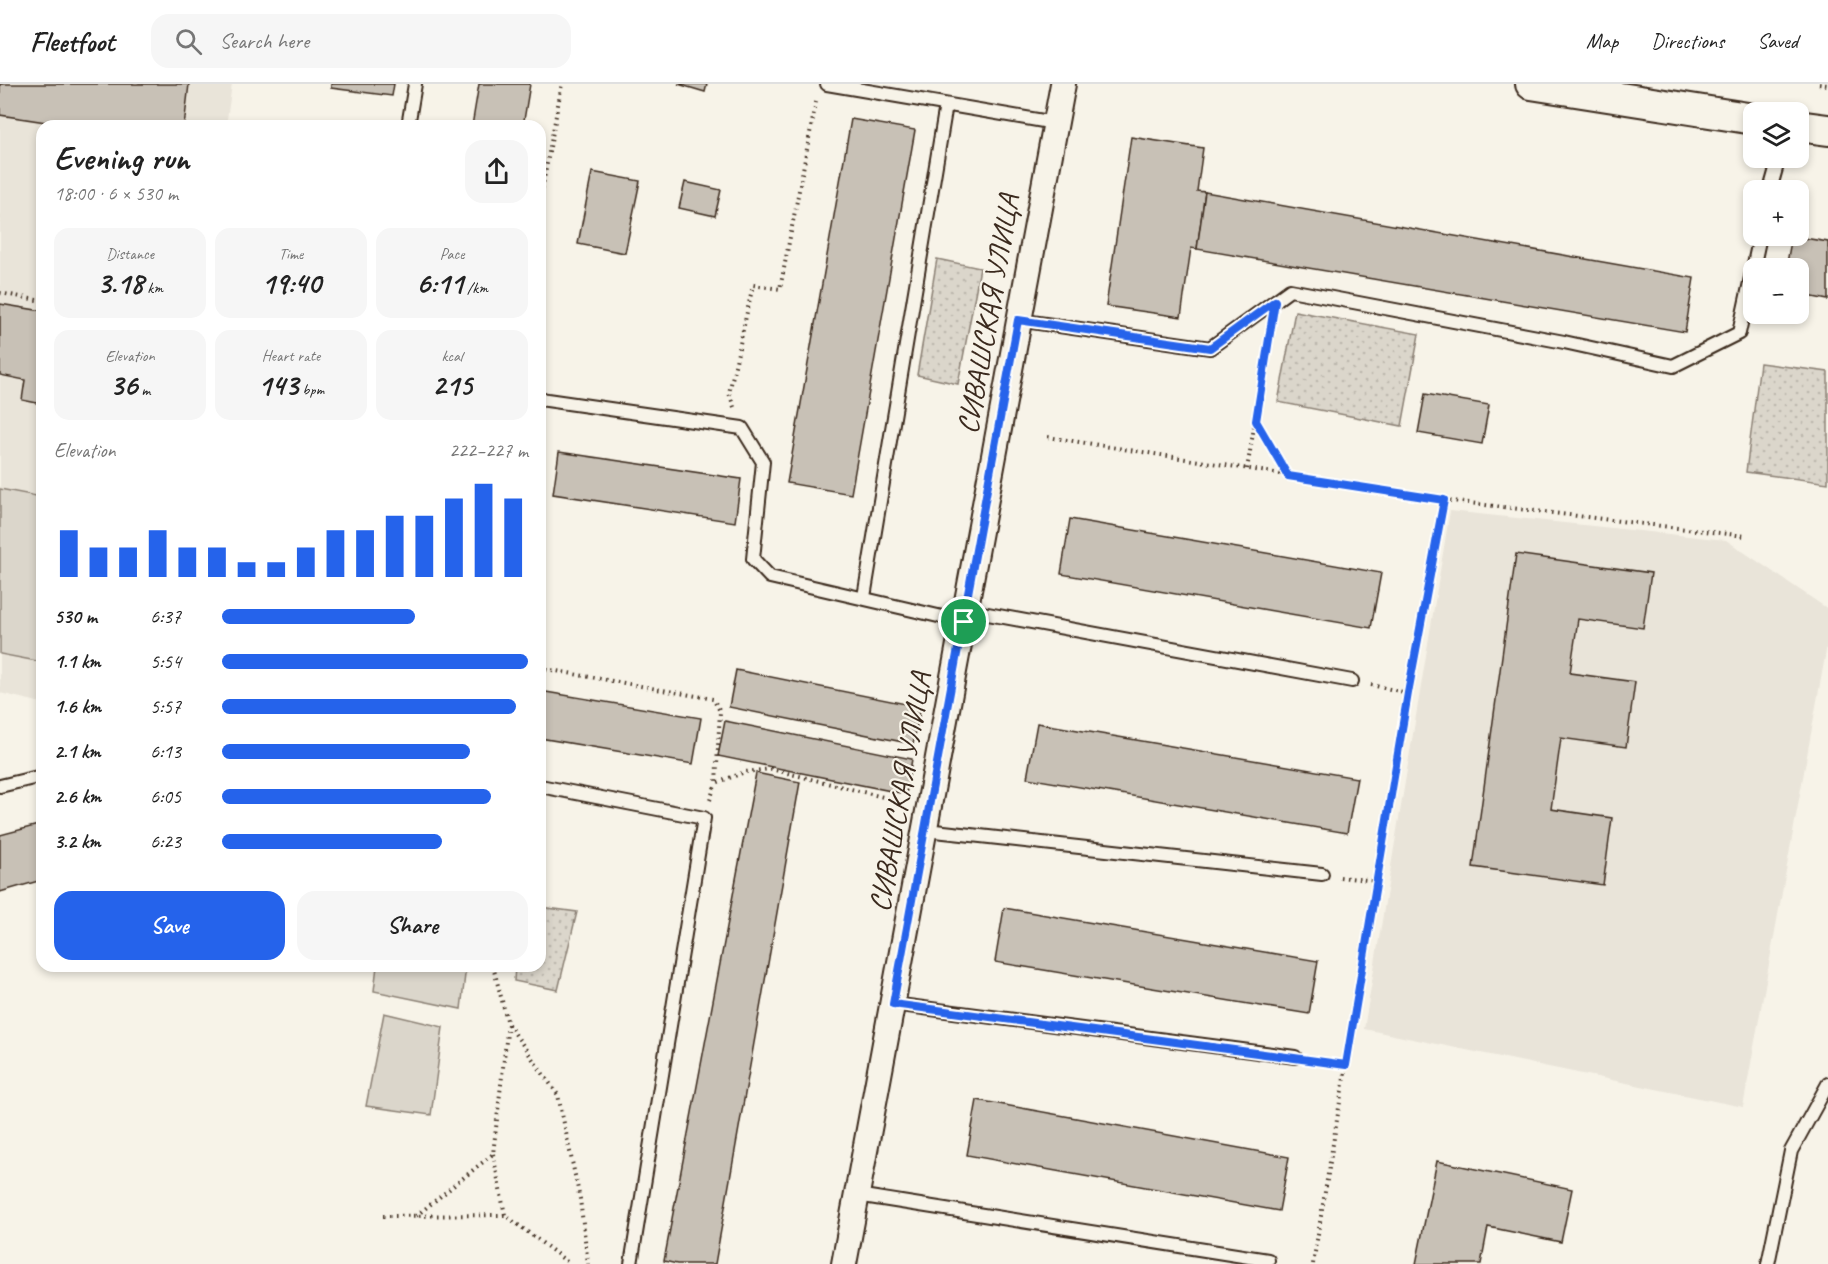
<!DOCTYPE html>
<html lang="en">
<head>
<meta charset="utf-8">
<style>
	:root { --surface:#fff; --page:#f6f6f6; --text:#222; --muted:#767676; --line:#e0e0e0; --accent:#2563eb }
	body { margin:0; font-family:Caveat,sans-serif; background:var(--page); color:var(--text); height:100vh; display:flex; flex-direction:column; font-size:22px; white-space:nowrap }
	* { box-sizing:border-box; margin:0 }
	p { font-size:20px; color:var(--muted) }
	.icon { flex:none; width:33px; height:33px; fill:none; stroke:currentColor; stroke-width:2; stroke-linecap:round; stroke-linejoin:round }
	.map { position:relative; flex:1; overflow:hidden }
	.side { position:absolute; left:36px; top:36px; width:510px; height:852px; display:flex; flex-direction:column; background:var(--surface); border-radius:18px; box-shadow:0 3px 9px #0003 }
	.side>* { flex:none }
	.buttons { position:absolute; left:1743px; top:18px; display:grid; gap:12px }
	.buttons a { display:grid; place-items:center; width:66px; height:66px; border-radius:12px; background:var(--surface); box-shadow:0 3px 9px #0003; font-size:30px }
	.pin { position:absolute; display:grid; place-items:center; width:51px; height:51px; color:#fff; margin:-26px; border:3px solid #fff; border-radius:50%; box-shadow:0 2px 6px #0007 }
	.round { display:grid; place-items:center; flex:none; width:63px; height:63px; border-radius:18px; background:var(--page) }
	.overview { display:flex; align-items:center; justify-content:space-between; height:102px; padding:0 18px }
	h1 { font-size:33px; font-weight:700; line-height:45px }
	.metrics { display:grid; grid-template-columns:repeat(3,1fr); gap:9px; height:102px; padding:6px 18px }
	.metrics div { display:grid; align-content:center; border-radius:15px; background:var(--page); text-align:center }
	.metrics b { font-size:30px; font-weight:700 }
	.metrics small { font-size:16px; font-weight:400 }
	.metrics p { font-size:16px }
	.chart { height:168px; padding:12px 18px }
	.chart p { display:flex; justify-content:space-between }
	.chart svg { width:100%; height:108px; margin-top:6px; stroke:var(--accent); stroke-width:6 }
	.action { display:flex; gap:12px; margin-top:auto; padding:12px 18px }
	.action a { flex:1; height:69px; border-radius:18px; background:var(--accent); color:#fff; font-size:24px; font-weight:700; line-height:69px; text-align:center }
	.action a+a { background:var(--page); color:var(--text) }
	ul { padding:0 18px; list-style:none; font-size:20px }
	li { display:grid; grid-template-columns:96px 72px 1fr; align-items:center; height:45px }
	li i { height:15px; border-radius:8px; background:var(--accent) }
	header { display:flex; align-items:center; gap:36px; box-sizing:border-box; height:84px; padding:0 30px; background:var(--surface); border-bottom:2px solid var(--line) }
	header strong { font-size:28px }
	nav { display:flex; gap:33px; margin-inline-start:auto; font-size:21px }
	.search { width:420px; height:54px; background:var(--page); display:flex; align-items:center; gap:15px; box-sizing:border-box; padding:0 21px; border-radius:18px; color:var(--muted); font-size:22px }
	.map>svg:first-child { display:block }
	.built { fill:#e9e4d9 }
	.grass { fill:#dbd6cb; stroke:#8b8074; stroke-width:1.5 }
	.park { fill:url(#park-dots); stroke:#8b8074; stroke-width:1.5 }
	.building { fill:#c8c1b6; stroke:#3b2a1e; stroke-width:1.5 }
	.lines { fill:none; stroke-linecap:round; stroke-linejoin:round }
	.service-casing { stroke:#3b2a1e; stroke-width:16 }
	.minor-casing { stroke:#3b2a1e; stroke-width:28 }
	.tertiary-casing { stroke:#3b2a1e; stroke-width:34 }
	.path { stroke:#3b2a1e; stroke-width:4; stroke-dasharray:1.5 4.5; stroke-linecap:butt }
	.service { stroke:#f7f3e8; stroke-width:12 }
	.minor { stroke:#f7f3e8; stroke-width:24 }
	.tertiary { stroke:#f7f3e8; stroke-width:30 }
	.route-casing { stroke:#fff; stroke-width:12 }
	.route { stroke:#2563eb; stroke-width:8 }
	.labels { text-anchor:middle; stroke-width:4.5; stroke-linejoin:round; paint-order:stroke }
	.street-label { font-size:30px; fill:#3b2a1e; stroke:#f7f3e8 }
</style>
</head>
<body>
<header>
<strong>Fleetfoot</strong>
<div class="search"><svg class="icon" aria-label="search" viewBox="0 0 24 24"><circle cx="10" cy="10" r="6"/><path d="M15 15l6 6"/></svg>Search here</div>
<nav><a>Map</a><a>Directions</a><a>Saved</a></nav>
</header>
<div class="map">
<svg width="1828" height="1180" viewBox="0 0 1828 1180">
	<defs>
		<pattern id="park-dots" width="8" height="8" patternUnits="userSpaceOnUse" patternTransform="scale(1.5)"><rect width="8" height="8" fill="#dbd6cb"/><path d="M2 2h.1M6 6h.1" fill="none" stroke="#bdb8ae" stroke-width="1.8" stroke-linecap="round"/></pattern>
	</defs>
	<rect width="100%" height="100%" fill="#f7f3e8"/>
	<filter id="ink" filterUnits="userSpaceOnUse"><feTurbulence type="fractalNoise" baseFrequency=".0167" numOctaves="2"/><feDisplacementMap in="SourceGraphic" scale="12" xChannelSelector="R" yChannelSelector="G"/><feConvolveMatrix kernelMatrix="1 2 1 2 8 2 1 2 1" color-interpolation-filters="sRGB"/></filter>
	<g filter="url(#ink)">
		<g class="built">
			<polygon points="0,0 232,0 226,42 42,42 42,619 0,609"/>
			<polygon points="1450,427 1726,456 1828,525 1828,556 1743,1023 1364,945"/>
		</g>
		<g class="grass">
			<polygon points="0,405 42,413 42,578 0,570"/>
			<polygon points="377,882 466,882 461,925 374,907"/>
			<polygon points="384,929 443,943 431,1031 366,1022"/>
		</g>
		<g class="park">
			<polygon points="937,175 980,184 958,300 917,291"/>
			<polygon points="1295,227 1419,250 1402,342 1278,318"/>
			<polygon points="1760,279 1828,288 1828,399 1746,388"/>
			<polygon points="540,823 577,828 558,906 514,897 515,882 540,882"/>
		</g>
		<g class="building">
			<polygon points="0,0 189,0 184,42 72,42 0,31"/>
			<polygon points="331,0 394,0 392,12 331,4"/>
			<polygon points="479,0 530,0 523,42 472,42"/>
			<polygon points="678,0 707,0 705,8"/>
			<polygon points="851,35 915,46 851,410 787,399"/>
			<polygon points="1131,53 1203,64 1197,107 1205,108 1197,165 1191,164 1181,233 1106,222"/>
			<polygon points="592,88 640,97 625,169 578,160"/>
			<polygon points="685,98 721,106 715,132 679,124"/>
			<polygon points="1205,108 1694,194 1685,248 1197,165"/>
			<polygon points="1792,152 1828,158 1828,216 1798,210 1798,184 1786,184"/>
			<polygon points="0,220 42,227 42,320 22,316 25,296 0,291"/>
			<polygon points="1425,310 1489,321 1482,360 1418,349"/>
			<polygon points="559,368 741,395 735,438 553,410"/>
			<polygon points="1070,435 1381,489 1371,544 1061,490"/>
			<polygon points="1516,470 1651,489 1643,544 1578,535 1570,589 1635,598 1626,663 1561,654 1551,725 1612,734 1603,801 1473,783"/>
			<polygon points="736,586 921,623 913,660 729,623"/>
			<polygon points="540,607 701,634 693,680 540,654"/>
			<polygon points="725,637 912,675 906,710 718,672"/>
			<polygon points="1037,639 1357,694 1347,749 1027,694"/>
			<polygon points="756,689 800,698 715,1180 677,1180 664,1177"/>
			<polygon points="42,740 42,796 0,808 0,751"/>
			<polygon points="1004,824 1318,877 1309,930 995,878"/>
			<polygon points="977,1016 1289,1073 1279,1127 967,1071"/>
			<polygon points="1437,1077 1572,1105 1561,1158 1488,1143 1481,1180 1416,1180"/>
		</g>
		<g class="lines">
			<defs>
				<g id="service">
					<polyline points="827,0 1055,39"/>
					<polyline points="408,42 415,0"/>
					<polyline points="1770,106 1779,74"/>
					<polyline points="1018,236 1210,264 1290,206 1564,258 1673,282 1739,249 1760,152"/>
					<polyline points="540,315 742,344 763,378 753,475 770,493 964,538"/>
					<polyline points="864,513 946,21"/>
					<polyline points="966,526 1352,597"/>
					<polyline points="0,702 42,692"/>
					<polyline points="540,702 704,734 631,1180"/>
					<polyline points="926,746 1322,790"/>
					<polyline points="893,920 1295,973"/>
					<polyline points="857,1111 1268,1176"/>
					<polyline points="1768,1180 1791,1067 1828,1000"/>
				</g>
				<polyline id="minor" points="844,1180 1063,0"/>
				<g id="tertiary">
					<polyline points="1531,0 1754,35"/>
					<polyline points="1798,42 1828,46"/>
				</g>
			</defs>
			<use href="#service" class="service-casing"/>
			<use href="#minor" class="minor-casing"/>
			<use href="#tertiary" class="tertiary-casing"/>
			<g class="path">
				<polyline points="1819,0 1828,1"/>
				<polyline points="540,116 562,0"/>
				<polyline points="0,209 42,217"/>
				<polyline points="734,323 729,309 753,201 780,205 816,18"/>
				<polyline points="1256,338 1288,391"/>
				<polyline points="1048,353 1444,416"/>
				<polyline points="1247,385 1270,248"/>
				<polyline points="540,584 713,615 720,627 716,699 745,688 771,685 899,717"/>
				<polyline points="1371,601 1408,609 1444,416 1745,452"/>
				<polyline points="710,716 716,699"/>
				<polyline points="1340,793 1376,797"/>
				<polyline points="493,882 508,940 558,1011 580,1115 588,1180"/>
				<polyline points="1313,976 1346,981"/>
				<polyline points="493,1070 505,1131"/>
				<polyline points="383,1132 505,1131 570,1180"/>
				<polyline points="416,1132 493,1070 508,940"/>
				<polyline points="1313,1180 1408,609"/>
			</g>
			<use href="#service" class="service"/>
			<use href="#minor" class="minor"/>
			<use href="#tertiary" class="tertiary"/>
		</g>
	</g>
	<g class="lines" filter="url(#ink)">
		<defs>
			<polygon id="route" points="1275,217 1256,337 1288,392 1444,416 1408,609 1346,981 893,920 1018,236 1210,264"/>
		</defs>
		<use href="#route" class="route-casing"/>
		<use href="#route" class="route"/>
	</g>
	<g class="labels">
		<g class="street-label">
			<text transform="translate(988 230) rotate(-80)" y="10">СИВАШСКАЯ УЛИЦА</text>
			<text transform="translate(900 708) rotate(-80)" y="10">СИВАШСКАЯ УЛИЦА</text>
		</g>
	</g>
</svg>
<div class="buttons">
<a><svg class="icon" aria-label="layers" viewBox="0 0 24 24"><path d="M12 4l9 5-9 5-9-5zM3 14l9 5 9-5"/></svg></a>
<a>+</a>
<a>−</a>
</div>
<div class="pin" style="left:964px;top:538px;background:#1e9e55"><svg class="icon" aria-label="arrive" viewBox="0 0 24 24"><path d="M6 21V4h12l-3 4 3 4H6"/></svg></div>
<section class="side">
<div class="overview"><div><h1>Evening run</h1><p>18:00 · 6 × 530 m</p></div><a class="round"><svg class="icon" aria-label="share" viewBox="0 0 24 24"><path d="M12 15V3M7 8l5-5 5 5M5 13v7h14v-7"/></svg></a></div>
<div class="metrics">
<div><p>Distance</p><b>3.18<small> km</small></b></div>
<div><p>Time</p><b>19:40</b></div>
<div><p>Pace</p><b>6:11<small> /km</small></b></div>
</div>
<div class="metrics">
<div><p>Elevation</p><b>36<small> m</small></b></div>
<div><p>Heart rate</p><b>143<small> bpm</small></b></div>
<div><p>kcal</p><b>215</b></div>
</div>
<div class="chart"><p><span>Elevation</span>222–227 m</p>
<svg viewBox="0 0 160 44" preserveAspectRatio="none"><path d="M5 44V25M15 44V32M25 44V32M35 44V25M45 44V32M55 44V32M65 44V38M75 44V38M85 44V32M95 44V25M105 44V25M115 44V19M125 44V19M135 44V12M145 44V6M155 44V12"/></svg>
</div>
<ul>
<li><b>530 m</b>6:37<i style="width:63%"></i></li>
<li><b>1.1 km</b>5:54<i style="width:100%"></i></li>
<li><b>1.6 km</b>5:57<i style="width:96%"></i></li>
<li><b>2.1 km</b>6:13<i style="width:81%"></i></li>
<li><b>2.6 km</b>6:05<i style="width:88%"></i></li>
<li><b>3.2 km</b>6:23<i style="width:72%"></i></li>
</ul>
<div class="action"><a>Save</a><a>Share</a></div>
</section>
</div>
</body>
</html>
